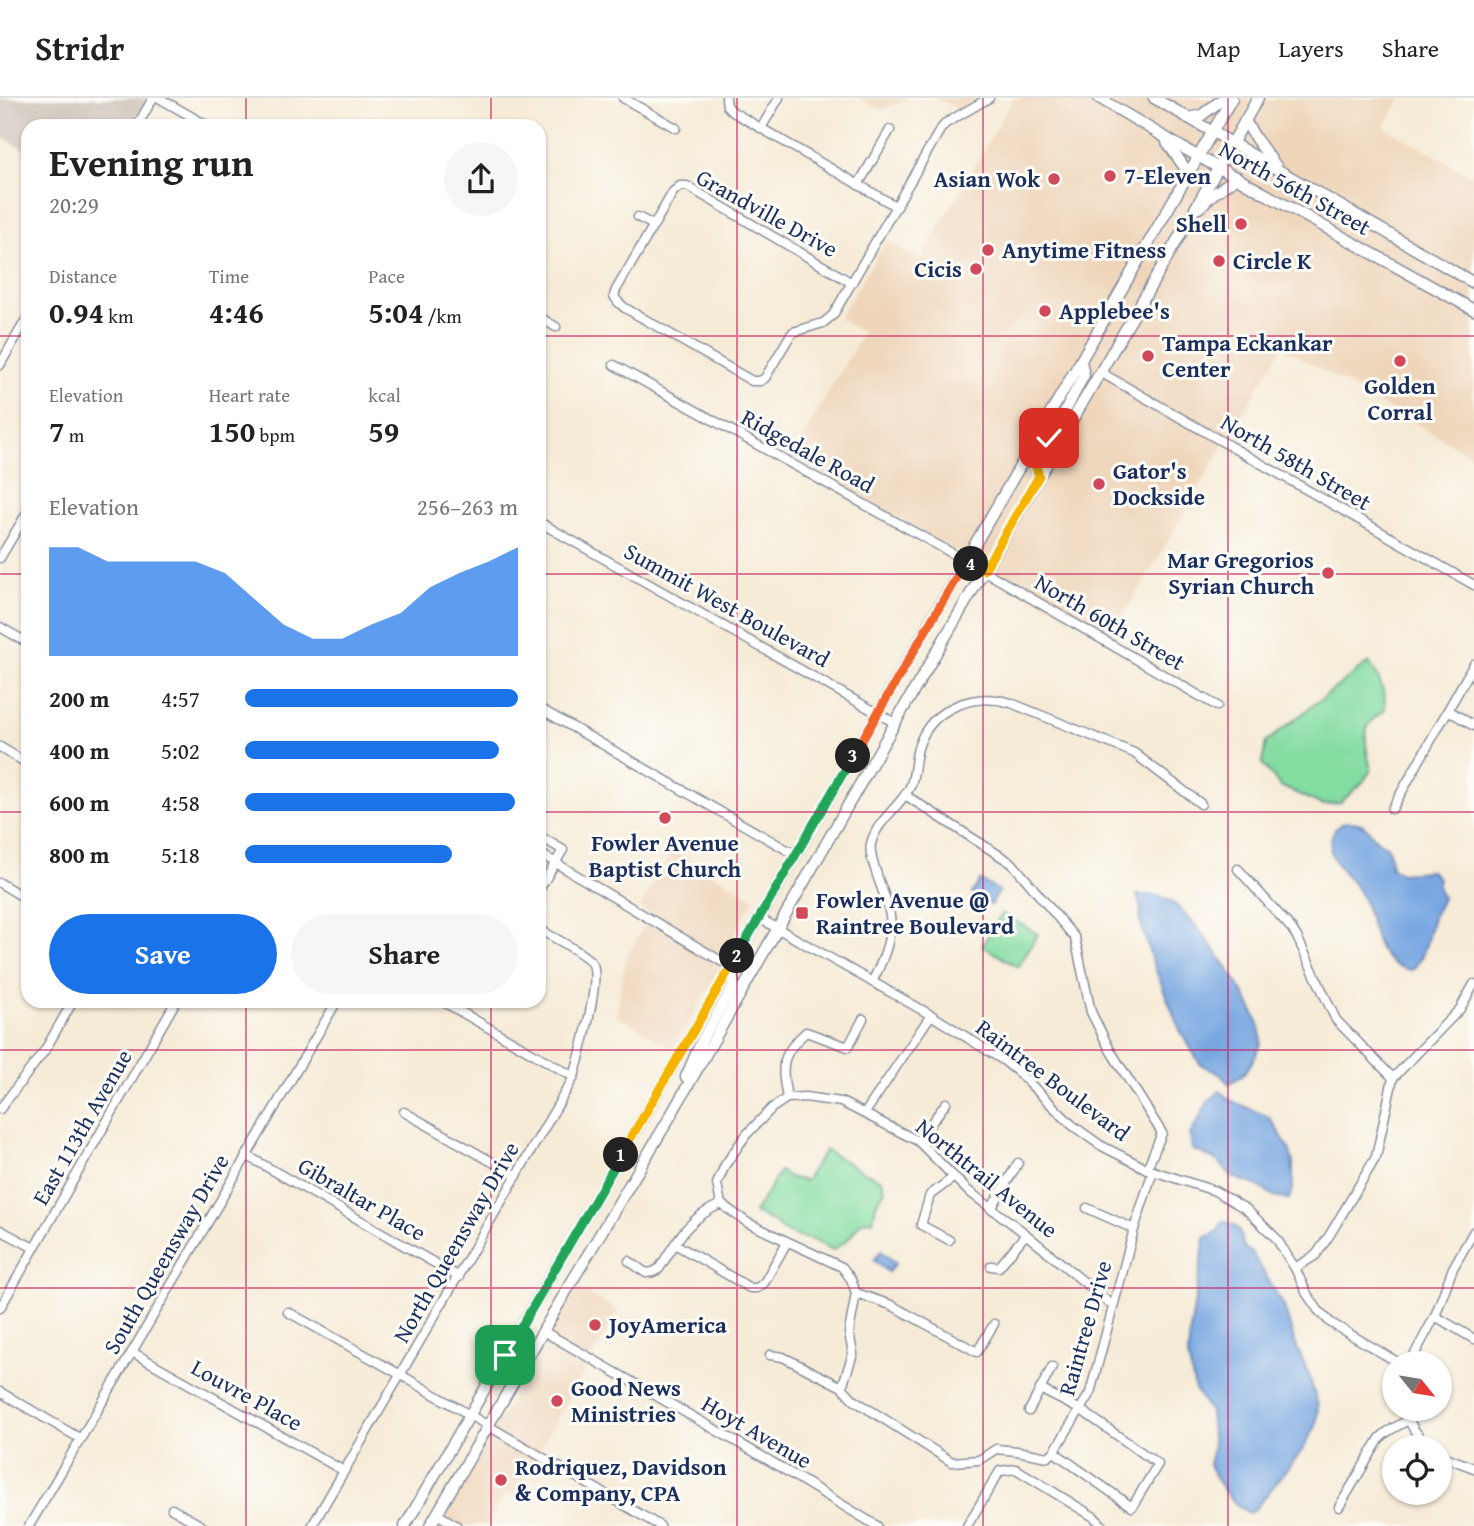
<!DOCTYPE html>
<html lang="en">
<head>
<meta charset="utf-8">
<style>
	:root { --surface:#fff; --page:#f6f6f6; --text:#222; --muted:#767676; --line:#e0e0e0; --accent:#1a73e8 }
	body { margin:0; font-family:"Gentium Book Plus",serif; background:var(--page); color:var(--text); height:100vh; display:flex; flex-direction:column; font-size:26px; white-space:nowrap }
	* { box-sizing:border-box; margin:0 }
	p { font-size:23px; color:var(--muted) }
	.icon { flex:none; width:38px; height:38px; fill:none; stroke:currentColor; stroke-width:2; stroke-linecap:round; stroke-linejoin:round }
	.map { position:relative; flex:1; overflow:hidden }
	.details { position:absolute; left:21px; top:21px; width:525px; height:889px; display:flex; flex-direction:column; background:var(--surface); border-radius:21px; box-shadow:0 2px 5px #0004 }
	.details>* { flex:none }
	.needle { width:46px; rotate:120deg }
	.tools { position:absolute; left:1382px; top:1253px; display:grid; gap:14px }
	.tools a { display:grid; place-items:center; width:70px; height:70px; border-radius:50%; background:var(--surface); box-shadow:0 2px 5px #0004; font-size:35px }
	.pin { position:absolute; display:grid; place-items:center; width:60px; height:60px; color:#fff; margin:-30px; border-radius:14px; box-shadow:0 4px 10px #0006 }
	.km { position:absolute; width:35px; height:35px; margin:-18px; border-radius:50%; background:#222; color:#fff; font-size:19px; line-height:35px; text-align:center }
	.round { display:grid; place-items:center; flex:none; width:74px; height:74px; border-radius:37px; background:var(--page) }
	.headline { display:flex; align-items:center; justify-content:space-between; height:119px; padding:0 28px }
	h1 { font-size:38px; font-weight:600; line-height:52px }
	.stats { display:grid; grid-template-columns:repeat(3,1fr); gap:10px; height:119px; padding:7px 28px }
	.stats div { display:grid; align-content:center }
	.stats b { font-size:30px; font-weight:600 }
	.stats small { font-size:19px; font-weight:400 }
	.stats p { font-size:19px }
	.chart { height:196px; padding:14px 28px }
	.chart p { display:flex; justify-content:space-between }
	.chart svg { width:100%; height:126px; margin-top:7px; fill:var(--accent); opacity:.7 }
	.cta { display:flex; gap:14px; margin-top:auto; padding:14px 28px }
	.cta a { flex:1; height:80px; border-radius:42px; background:var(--accent); color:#fff; font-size:28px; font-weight:600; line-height:80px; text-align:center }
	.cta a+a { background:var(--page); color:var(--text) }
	ul { padding:0 28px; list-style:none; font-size:23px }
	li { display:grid; grid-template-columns:112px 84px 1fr; align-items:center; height:52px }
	li i { height:18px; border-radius:9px; background:var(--accent) }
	header { display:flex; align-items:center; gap:42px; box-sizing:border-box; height:98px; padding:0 35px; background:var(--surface); border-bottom:2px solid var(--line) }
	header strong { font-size:33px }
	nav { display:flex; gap:38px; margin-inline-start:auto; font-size:24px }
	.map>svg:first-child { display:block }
	.built { fill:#efd6bb }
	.industrial { fill:#cdc2b9 }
	.green { fill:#83dca0; stroke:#4f867f; stroke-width:2 }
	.water { fill:#77a6e1; stroke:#496aa0; stroke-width:2 }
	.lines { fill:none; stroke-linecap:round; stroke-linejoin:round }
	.minor-casing { stroke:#888d9a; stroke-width:11 }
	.major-casing { stroke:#888d9a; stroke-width:13 }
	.minor { stroke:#fff; stroke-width:8 }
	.major { stroke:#fff; stroke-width:10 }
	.split-1-casing { stroke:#fff; stroke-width:14 }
	.split-2-casing { stroke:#fff; stroke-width:14 }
	.split-3-casing { stroke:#fff; stroke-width:14 }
	.split-4-casing { stroke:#fff; stroke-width:14 }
	.split-5-casing { stroke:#fff; stroke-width:14 }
	.split-1 { stroke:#22a559; stroke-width:9 }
	.split-2 { stroke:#f5b400; stroke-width:9 }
	.split-3 { stroke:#22a559; stroke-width:9 }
	.split-4 { stroke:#f0652b; stroke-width:9 }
	.split-5 { stroke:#f5b400; stroke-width:9 }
	.grid { fill:none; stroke:#c2185b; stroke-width:2; stroke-opacity:0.55 }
	.poi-dot { fill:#d1495b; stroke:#fdfcf7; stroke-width:2.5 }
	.labels { text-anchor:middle; stroke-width:6; stroke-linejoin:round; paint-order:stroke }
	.poi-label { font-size:23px; font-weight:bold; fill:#1b2f5e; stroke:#fdfcf7; text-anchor:start }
	.street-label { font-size:23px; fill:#1b2f5e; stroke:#fdfcf7 }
</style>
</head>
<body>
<header>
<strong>Stridr</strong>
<nav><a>Map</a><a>Layers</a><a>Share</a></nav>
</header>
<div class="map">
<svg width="1474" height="1428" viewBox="0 0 1474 1428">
	<rect width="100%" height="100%" fill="#fdfcf7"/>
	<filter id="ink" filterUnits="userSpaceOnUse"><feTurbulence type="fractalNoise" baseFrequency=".0143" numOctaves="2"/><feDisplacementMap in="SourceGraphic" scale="14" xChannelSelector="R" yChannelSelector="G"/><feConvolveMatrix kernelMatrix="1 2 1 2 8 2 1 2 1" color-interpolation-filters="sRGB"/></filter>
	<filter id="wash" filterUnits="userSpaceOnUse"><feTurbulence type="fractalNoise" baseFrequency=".00686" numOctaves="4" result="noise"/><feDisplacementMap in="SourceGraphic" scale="28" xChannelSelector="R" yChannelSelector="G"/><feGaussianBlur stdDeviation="1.57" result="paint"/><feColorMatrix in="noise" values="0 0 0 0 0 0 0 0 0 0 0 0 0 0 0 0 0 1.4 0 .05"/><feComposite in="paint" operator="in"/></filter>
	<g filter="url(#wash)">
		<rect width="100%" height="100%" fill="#f6ebd7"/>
		<g class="built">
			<polygon points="859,0 911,0 879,12"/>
			<polygon points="933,0 977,0 961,11"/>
			<polygon points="1014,0 1401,0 1384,29 1474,79 1474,359 1282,249 1110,541 791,358 863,235 839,220 886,143 920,162"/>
			<polygon points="673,753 754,800 717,869 718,874 673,951 616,917 626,860 651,817 640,809"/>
			<polygon points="576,1188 618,1213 513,1399 505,1395 486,1428 438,1428"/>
		</g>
		<polygon class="industrial" points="0,0 147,0 131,28 28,28 28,54 0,38"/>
		<g class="green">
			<path d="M 1369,564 C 1379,579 1386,594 1385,612 C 1379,616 1372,621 1368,628 C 1363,640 1368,660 1371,672 L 1363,684 L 1340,705 L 1322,707 L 1280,688 L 1262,666 L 1266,644 Z"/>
			<polygon points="1002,815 1038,836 1018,869 982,848"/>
			<path d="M 825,1052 L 864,1074 L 882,1082 L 885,1092 L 876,1106 L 873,1123 C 857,1119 857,1133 847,1142 C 843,1146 837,1149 833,1152 L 813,1142 L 798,1139 L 782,1132 L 774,1124 L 754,1115 L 780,1073 L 789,1079 L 805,1083 Z"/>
		</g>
		<g class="water">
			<path d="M 1347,724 C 1374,723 1366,741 1387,748 L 1390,756 L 1391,770 L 1401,775 L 1431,773 L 1438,780 L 1437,787 L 1442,800 C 1439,808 1434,815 1432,822 C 1427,841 1426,858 1412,872 C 1370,867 1375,822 1360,795 C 1352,781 1336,770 1331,754 C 1330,751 1331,747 1331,744 C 1332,733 1336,727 1347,724 Z"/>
			<polygon points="980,782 999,793 991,807 972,795"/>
			<path d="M 1137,797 C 1152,797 1161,796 1173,805 C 1197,823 1266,915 1261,945 C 1261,948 1258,951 1257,954 C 1248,973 1246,975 1229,986 L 1220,976 L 1200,966 L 1180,932 L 1152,863 L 1140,822 L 1141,811 Z"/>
			<polygon points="1220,993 1230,1002 1269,1019 1276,1029 1279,1035 1289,1050 1293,1064 1293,1090 1289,1101 1278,1100 1254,1086 1232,1079 1218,1063 1192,1051 1190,1037 1208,1004"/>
			<path d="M 1223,1123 C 1241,1127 1239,1134 1244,1150 L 1252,1155 L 1284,1208 L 1294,1242 L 1309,1277 L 1318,1308 L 1316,1328 L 1302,1353 L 1255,1411 L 1249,1415 C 1230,1404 1217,1385 1209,1366 L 1213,1350 L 1210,1314 L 1195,1292 L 1188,1259 L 1190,1233 L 1205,1140 L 1217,1134 Z"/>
			<polygon points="881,1153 896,1165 888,1174 874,1162"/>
		</g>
	</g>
	<g filter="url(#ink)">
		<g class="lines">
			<defs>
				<g id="minor">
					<polyline points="159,0 208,28"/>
					<polyline points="623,0 676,30"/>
					<polyline points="726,0 727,8 733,14 897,109"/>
					<polyline points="137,28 153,0"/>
					<polyline points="761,30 779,0"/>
					<polyline points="858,87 890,32"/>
					<polyline points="638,119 653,127"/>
					<polyline points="852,185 687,88 680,88 673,94 616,192 614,198 618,204 625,210 752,283 760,283 765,280 788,241 793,234 823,225 833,217 940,32 946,25 989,0"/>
					<polyline points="539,219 556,229"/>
					<polyline points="0,267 28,218"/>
					<polyline points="614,267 984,473 1217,608"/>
					<polyline points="1100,274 1474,487"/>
					<polyline points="539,424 895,625"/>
					<polyline points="0,460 28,413"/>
					<polyline points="0,529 28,545"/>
					<polyline points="539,610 796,757"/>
					<polyline points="1448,612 1474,628"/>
					<polyline points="0,649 28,666"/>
					<polyline points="905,697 1013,766 1075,840 1091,914 1110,952 1162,1035 1147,1071"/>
					<polyline points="1392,711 1474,566"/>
					<polyline points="539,738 563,752 539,792"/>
					<polyline points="539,755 731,869"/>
					<polyline points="1238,771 1292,831 1297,839 1336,922 1393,980"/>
					<polyline points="0,785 28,802"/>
					<polyline points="759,820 931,917 1003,962 1019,975 1072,1027 1100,1047 1147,1071 1215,1093 1246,1111 1276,1140 1295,1170 1307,1196 1318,1212 1331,1225 1399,1265"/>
					<path d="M 872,884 C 882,865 893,840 890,818 C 888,804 881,790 877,777 C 874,767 869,757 871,746 C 876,723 900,709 910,689 C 916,675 914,660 919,647 C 932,609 975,594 1011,605 L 1134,655 L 1201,706"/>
					<polyline points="442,903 574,979"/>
					<path d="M 787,1000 C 781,968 780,957 806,934 L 848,949 L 863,921"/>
					<polyline points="0,1011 45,952 73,903"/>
					<polyline points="404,1014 517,1078"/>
					<polyline points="865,1015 931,917"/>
					<polyline points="918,1043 946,1005"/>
					<polyline points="246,1057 459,1179"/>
					<polyline points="1087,1110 1134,1131"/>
					<polyline points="991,1111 1018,1065"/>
					<polyline points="0,1132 34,1150"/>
					<polyline points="949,1142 921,1127 930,1097 954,1079"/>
					<polyline points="675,1146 750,1190 757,1190 764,1185 787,1144"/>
					<path d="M 629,1163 L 646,1175 L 653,1174 L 659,1171 C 678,1141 687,1121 721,1106"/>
					<polyline points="991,1168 999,1169 1026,1136"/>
					<polyline points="1295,1170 1316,1157 1329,1138 1376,1059 1393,980 1460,911 1474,886"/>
					<polyline points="856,1195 891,1207 977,1254 994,1226"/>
					<polyline points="1113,1208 1022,1133 967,1092 918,1043 841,1004 805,999 787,1000 772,1010 746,1037 725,1067 717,1086 721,1106 748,1125 842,1169 851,1181 856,1195 849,1234 853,1256 842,1289 854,1302 952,1364 979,1362 996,1351 1017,1353 1048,1359 1054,1354 1090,1295 1134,1131 1153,1073"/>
					<polyline points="0,1210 176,903"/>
					<polyline points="288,1214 401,1277 660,1428"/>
					<polyline points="1435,1218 1474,1241"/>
					<polyline points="543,1233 770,1363 877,1428"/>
					<polyline points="132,1254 344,1373"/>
					<polyline points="770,1257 783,1259 842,1289"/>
					<polyline points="1410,1265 1435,1218 1453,1170 1474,1133"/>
					<polyline points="1040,1291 1081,1312 1158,1366 1132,1409 1054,1354"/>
					<polyline points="0,1294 81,1341"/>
					<path d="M 1405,1311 C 1409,1327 1417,1338 1429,1349"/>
					<polyline points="1029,1313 1052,1269"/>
					<polyline points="1440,1357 1474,1370"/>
					<polyline points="1339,1409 1380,1340 1387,1334 1408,1322"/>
					<polyline points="172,1411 202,1428"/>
					<polyline points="437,1416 457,1428"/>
					<polyline points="29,1428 132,1254 337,903"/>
					<path d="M 312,1428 L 574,979 C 580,958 600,885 593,867 C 589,857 550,838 539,831"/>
					<polyline points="967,1428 1000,1373 1016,1371 1094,1419 1103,1428"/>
				</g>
				<g id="major">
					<polyline points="1099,0 1183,50 1474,212"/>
					<polyline points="1154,0 1474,185"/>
					<polyline points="1188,20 1202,17 1224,0"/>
					<polyline points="1245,23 1256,41 1276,68"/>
					<polyline points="1167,44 1189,76"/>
					<polyline points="1199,110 1212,97 1237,79"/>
					<polyline points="1039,378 1036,369 1084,277 1081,263"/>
					<polyline points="686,979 702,942 734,887 731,869"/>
					<polyline points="405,1428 796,757 1232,0"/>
					<polyline points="430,1428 568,1190 667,1024 895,625 1159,174 1258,0"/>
				</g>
			</defs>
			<use href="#minor" class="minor-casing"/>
			<use href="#major" class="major-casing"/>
			<use href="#minor" class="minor"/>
			<use href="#major" class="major"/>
		</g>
	</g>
	<g class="lines" filter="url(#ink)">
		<defs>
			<polyline id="split-1" points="505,1257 621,1057"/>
			<polyline id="split-2" points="621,1057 737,858"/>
			<polyline id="split-3" points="737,858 853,658"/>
			<polyline id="split-4" points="853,658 966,463 971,466"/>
			<polyline id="split-5" points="971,466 984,472 1039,378 1036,369 1049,340"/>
		</defs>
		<use href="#split-1" class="split-1-casing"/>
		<use href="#split-2" class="split-2-casing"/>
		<use href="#split-3" class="split-3-casing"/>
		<use href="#split-4" class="split-4-casing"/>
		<use href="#split-5" class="split-5-casing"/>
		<use href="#split-1" class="split-1"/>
		<use href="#split-2" class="split-2"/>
		<use href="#split-3" class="split-3"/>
		<use href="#split-4" class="split-4"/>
		<use href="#split-5" class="split-5"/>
	</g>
	<path class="grid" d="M 246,0 L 246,28M 491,0 L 491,28M 737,0 L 737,1428M 983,0 L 983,1428M 1228,0 L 1228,1428M 0,238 L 28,238M 539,238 L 1474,238M 0,476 L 28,476M 539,476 L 1474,476M 0,714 L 28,714M 539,714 L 1474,714M 246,903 L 246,1428M 491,903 L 491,1428M 0,952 L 1474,952M 0,1190 L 1474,1190"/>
	<g class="poi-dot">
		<circle cx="1110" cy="78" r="7"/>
		<circle cx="1054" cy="81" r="7"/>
		<circle cx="1241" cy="126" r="7"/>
		<circle cx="988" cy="152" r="7"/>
		<circle cx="1219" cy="163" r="7"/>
		<circle cx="976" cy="171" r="7"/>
		<circle cx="1045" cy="213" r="7"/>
		<circle cx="1148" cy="258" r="7"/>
		<circle cx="1400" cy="263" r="7"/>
		<circle cx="1099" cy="386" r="7"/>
		<circle cx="1328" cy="475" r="7"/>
		<circle cx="665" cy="720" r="7"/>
		<rect x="795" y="808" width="14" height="14" rx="3.5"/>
		<circle cx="595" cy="1227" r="7"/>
		<circle cx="557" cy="1303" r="7"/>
		<circle cx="501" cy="1382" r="7"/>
	</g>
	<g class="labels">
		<g class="poi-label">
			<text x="1124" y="86">7-Eleven</text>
			<text x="1040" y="89" text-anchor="end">Asian Wok</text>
			<text x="1227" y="134" text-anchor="end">Shell</text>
			<text x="1002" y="160">Anytime Fitness</text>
			<text x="1233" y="171">Circle K</text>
			<text x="962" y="179" text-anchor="end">Cicis</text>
			<text x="1059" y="221">Applebee's</text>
			<text x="1162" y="253">Tampa Eckankar<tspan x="1162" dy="26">Center</tspan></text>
			<text x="1400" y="296" text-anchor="middle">Golden<tspan x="1400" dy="26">Corral</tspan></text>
			<text x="1113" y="381">Gator's<tspan x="1113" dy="26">Dockside</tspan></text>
			<text x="1314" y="470" text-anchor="end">Mar Gregorios<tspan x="1314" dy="26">Syrian Church</tspan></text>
			<text x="665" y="753" text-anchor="middle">Fowler Avenue<tspan x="665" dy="26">Baptist Church</tspan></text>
			<text x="816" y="810">Fowler Avenue @<tspan x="816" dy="26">Raintree Boulevard</tspan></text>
			<text x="609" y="1235">JoyAmerica</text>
			<text x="571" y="1298">Good News<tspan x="571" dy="26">Ministries</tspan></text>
			<text x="515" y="1377">Rodriquez, Davidson<tspan x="515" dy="26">&amp; Company, CPA</tspan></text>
		</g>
		<g class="street-label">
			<text transform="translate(1295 90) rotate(29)" y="8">North 56th Street</text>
			<text transform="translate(767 115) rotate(29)" y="8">Grandville Drive</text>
			<text transform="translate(808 353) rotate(29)" y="8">Ridgedale Road</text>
			<text transform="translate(1296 364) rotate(30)" y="8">North 58th Street</text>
			<text transform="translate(727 507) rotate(29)" y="8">Summit West Boulevard</text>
			<text transform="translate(1110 524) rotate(30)" y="8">North 60th Street</text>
			<text transform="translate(1053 982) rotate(37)" y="8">Raintree Boulevard</text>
			<text transform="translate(82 1029) rotate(-60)" y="8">East 113th Avenue</text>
			<text transform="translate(987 1080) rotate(39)" y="8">Northtrail Avenue</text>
			<text transform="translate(362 1101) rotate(30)" y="8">Gibraltar Place</text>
			<text transform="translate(456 1144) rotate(-60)" y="8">North Queensway Drive</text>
			<text transform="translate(166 1156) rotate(-60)" y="8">South Queensway Drive</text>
			<text transform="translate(1085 1230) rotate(-74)" y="8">Raintree Drive</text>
			<text transform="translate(247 1297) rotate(29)" y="8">Louvre Place</text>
			<text transform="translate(757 1334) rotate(30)" y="8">Hoyt Avenue</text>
		</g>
	</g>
</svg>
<div class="tools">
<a><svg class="needle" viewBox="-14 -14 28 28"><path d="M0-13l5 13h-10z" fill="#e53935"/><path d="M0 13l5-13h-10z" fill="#767676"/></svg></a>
<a><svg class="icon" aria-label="locate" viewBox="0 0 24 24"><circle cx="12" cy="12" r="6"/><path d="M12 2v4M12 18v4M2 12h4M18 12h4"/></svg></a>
</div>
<div class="pin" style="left:505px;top:1257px;background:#1e9e55"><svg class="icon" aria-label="arrive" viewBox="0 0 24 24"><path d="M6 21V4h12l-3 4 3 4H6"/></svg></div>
<div class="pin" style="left:1049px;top:340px;background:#d93025"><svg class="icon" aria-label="check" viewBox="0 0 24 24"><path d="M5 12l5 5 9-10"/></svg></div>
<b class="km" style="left:621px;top:1057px">1</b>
<b class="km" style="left:737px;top:858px">2</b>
<b class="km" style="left:853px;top:658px">3</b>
<b class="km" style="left:971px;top:466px">4</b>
<section class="details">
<div class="headline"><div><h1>Evening run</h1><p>20:29</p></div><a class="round"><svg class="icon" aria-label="share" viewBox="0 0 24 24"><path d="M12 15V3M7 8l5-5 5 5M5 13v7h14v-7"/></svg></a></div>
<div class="stats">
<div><p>Distance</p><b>0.94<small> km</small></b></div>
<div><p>Time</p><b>4:46</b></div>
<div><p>Pace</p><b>5:04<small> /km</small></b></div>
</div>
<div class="stats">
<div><p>Elevation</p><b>7<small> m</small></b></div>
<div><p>Heart rate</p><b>150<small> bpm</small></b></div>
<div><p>kcal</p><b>59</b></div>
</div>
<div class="chart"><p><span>Elevation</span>256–263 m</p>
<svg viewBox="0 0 160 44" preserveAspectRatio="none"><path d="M0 44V6L10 6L20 11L30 11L40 11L50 11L60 15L70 24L80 33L90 38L100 38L110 33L120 29L130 20L140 15L150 11L160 6V44z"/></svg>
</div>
<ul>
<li><b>200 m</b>4:57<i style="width:100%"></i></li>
<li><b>400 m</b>5:02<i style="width:93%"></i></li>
<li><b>600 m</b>4:58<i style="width:99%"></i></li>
<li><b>800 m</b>5:18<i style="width:76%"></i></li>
</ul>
<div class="cta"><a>Save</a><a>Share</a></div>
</section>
</div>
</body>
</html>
